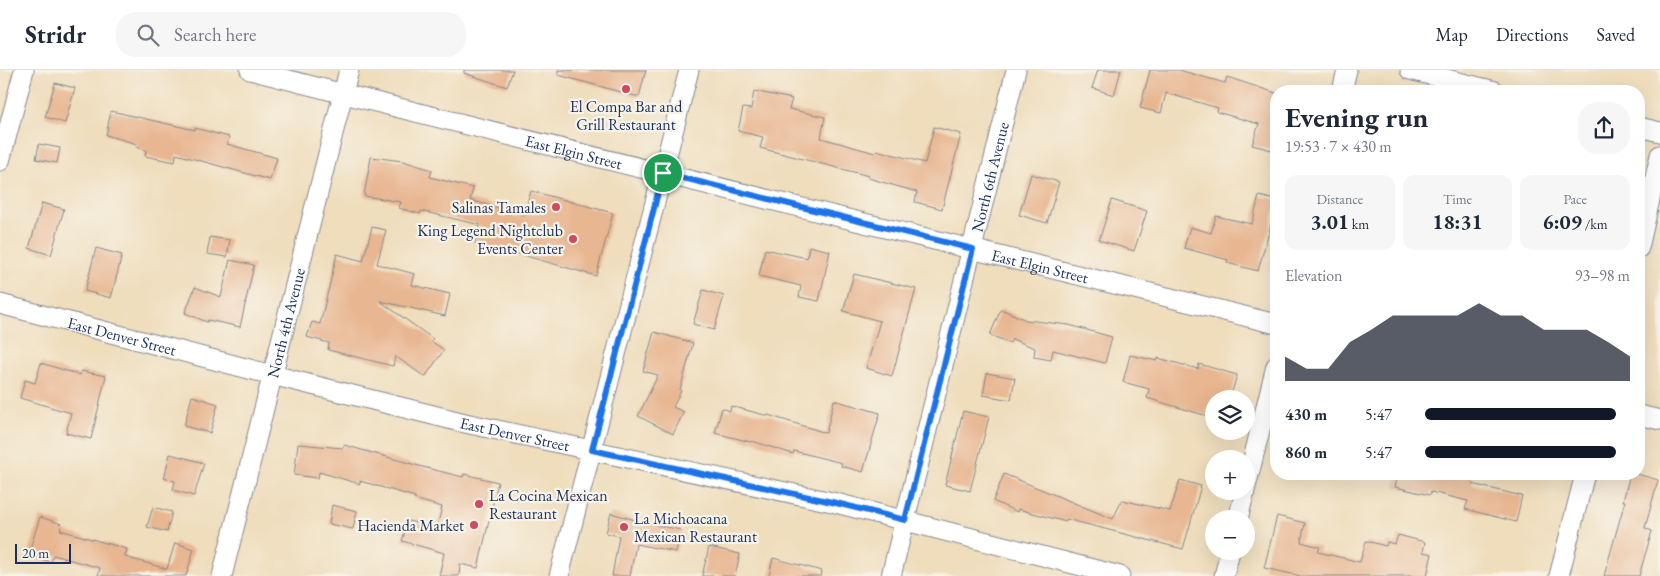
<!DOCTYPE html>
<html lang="en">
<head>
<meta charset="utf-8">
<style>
	:root { --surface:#fff; --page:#f6f6f7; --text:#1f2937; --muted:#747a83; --line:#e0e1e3; --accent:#111827 }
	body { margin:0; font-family:"EB Garamond",serif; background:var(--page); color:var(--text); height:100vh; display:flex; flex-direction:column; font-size:19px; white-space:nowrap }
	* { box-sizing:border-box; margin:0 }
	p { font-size:16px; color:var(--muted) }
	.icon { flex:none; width:28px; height:28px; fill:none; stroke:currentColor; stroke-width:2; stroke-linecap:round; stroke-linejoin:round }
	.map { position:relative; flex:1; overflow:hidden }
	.sheet { position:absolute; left:1270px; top:15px; width:375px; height:395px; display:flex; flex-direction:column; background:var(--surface); border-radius:20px; box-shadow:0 5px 20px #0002 }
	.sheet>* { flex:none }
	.tools { position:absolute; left:1205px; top:320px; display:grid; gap:10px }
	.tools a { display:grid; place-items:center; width:50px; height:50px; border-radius:50%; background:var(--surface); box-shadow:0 5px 20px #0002; font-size:25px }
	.scale { position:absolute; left:15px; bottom:12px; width:56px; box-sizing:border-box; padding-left:5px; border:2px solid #1b2f5e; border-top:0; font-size:14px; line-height:18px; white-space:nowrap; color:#1b2f5e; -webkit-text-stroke:4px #f7f3e8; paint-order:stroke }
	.pin { position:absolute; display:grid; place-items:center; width:42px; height:42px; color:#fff; margin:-21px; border:2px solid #fff; border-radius:50%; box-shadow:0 1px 5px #0007 }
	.round { display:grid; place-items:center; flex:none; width:52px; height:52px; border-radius:20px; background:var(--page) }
	.summary { display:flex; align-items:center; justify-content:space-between; height:85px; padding:0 15px }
	h1 { font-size:28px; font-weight:700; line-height:38px }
	.stats { display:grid; grid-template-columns:repeat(3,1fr); gap:8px; height:85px; padding:5px 15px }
	.stats div { display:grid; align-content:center; border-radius:12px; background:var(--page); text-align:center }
	.stats b { font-size:21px; font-weight:700 }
	.stats small { font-size:14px; font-weight:400 }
	.stats p { font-size:14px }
	.chart { height:140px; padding:10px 15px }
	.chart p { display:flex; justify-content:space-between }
	.chart svg { width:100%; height:90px; margin-top:5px; fill:var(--accent); opacity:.7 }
	ul { padding:0 15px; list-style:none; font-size:16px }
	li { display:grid; grid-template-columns:80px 60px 1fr; align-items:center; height:38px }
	li i { height:12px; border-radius:6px; background:var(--accent) }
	header { display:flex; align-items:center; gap:30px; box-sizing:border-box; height:70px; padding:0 25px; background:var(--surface); border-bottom:1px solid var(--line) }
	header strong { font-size:24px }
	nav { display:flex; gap:28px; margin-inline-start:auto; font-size:18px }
	.search { width:350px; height:45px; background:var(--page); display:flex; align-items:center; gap:12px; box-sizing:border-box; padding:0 18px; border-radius:20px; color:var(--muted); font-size:19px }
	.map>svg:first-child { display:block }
	.building { fill:#e8b690 }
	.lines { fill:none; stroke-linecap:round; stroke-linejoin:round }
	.minor-casing { stroke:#85868d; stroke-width:21 }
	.minor { stroke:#fff; stroke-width:19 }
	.route-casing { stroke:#fff; stroke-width:10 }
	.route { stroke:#1a73e8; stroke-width:6 }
	.poi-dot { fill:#d1495b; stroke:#f7f3e8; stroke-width:2 }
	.labels { text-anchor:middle; stroke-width:4.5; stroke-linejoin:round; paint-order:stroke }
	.poi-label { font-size:16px; fill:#1b2f5e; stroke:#f7f3e8; text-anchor:end }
	.street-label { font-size:16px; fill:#1b2f5e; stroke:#f7f3e8 }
</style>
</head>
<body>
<header>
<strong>Stridr</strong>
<div class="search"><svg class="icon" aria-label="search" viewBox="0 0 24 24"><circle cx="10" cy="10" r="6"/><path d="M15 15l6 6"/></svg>Search here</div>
<nav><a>Map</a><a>Directions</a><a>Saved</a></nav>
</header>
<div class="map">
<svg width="1660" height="506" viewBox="0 0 1660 506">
	<rect width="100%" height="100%" fill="#f7f3e8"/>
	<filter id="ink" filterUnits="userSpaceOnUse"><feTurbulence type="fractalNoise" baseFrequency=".02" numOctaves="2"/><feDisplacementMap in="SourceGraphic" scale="10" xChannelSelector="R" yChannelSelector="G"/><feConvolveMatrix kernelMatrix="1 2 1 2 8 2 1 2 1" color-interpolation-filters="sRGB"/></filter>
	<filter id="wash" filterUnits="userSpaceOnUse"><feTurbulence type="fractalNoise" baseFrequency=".0096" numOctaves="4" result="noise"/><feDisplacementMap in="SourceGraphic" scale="20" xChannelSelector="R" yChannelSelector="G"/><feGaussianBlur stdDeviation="1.12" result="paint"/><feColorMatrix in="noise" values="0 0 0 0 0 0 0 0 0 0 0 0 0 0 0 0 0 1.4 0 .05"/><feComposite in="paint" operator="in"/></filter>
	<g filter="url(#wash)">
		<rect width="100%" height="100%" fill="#efddbc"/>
		<g id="blocks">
			<g class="building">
				<polygon points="464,0 513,0 507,17 464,3"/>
				<polygon points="558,0 646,0 639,27 558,5"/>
				<polygon points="1098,0 1121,0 1114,25 1092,18"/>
				<polygon points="1150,0 1179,0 1225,13 1227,7 1276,23 1276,65 1272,80 1252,75 1259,54 1217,42 1218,38 1166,23 1161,43 1140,38"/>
				<polygon points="55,13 75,18 65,53 45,47"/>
				<polygon points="754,21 792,29 789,39 825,47 821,68 875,83 876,80 925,93 934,57 961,64 942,139 915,132 917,122 868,108 869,106 760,78 763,67 738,61 743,38 751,39"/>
				<polygon points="111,41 195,60 195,58 229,67 227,74 277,88 270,110 176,84 175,92 145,86 146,80 136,77 137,74 106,65"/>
				<polygon points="39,74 60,78 57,93 36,89"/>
				<polygon points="371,87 403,91 432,100 430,107 473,118 470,130 524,145 531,121 613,143 596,206 498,178 497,180 475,174 480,155 421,141 420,144 399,138 401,132 364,126"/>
				<polygon points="1031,104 1059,112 1047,153 1019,145"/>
				<polygon points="1259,126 1276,130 1276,136 1258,201 1227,193 1228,190 1184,178 1190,157 1211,163 1216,146 1252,154"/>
				<polygon points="1112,130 1147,141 1134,181 1099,170"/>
				<polygon points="42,133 64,139 51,185 29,178"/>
				<polygon points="372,157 386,160 377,194 415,204 412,215 450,224 445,246 380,231 433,269 431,271 444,280 425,307 395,286 393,296 328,280 329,273 307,267 312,252 320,254 337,184 363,191"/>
				<polygon points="210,167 230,170 227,187 207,184"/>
				<polygon points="809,176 830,181 819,231 799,227 801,216 759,206 765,179 807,188"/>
				<polygon points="96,178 122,185 111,228 85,221"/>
				<polygon points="230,190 254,195 240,257 208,250 207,252 185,243 195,217 221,227"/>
				<polygon points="854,204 916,219 892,306 866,298 880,251 843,241"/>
				<polygon points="703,220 724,226 714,260 693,254"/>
				<polygon points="1001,239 1026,250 1069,255 1112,267 1105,293 1053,280 1051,290 1034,287 1035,278 1012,269 1010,273 990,265"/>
				<polygon points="654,262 693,273 680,320 681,321 673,337 684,342 673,364 638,346 658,305 643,301"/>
				<polygon points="1130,285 1157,291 1158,288 1198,299 1199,294 1237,305 1231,325 1225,323 1223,329 1214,329 1214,348 1147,328 1149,319 1123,312"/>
				<polygon points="41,293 80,305 81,301 106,306 91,369 66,363 71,343 20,328 25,310 35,313"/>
				<polygon points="987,303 1015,308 1011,330 983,325"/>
				<polygon points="192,326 218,334 210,363 184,356"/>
				<polygon points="834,330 880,343 863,402 841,396 842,393 794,381 793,384 752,371 751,372 715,363 722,338 730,341 731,336 768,346 768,345 826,363"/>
				<polygon points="963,341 989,347 970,421 945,415"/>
				<polygon points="298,374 343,378 344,375 423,397 463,407 464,404 498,412 478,498 460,494 459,506 439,506 444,483 402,471 408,451 437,457 442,437 414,429 415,427 360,411 360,414 319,402 318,408 294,405"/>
				<polygon points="170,384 204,393 194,426 173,420 175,411 164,408"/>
				<polygon points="1004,404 1113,449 1122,430 1170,441 1180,410 1201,416 1183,479 1066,449 1066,452 1018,439 1017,442 993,431"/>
				<polygon points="1398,404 1429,404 1453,409 1454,404 1474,404 1472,414 1522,426 1516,452 1465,439 1468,431 1431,422 1430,425 1395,417"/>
				<polygon points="1630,404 1637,404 1658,410 1645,458 1652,461 1639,506 1604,506 1625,431 1623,431"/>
				<polygon points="332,435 357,441 353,459 329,454"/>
				<polygon points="153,437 172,442 167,462 147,457"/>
				<polygon points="611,443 642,452 681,460 676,482 636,474 630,506 612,506 619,466 606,463"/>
				<polygon points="1277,446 1305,453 1301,472 1320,477 1318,482 1360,492 1366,471 1386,476 1387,472 1395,474 1398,465 1425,472 1423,482 1432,484 1427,506 1301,506 1264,498"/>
				<polygon points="40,447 62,454 60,460 127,479 125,487 167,499 175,473 194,479 186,506 98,506 100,498 53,485 51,492 28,485"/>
				<polygon points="709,477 740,484 735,506 702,506"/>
				<polygon points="773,488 822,501 821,506 769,506"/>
			</g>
		</g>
	</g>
	<g filter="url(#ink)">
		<use href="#blocks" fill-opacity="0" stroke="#85868d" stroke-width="1"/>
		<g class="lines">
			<defs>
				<g id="minor">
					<path id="s1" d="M 250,0 C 591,88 934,169 1276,254"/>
					<polyline points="1410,0 1495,21"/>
					<polyline points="1342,21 1347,0"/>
					<polyline points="1639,57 1660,62"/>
					<polyline points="0,91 24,0"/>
					<polyline points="1639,178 1660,85"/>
					<path id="s2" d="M 0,234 L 272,305 L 465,353 L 832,432 L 1120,506"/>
					<polyline points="1639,345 1660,350"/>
					<polyline points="1246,417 1276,296"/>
					<polyline points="1238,449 1245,421"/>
					<path id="s3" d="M 222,506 L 349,0"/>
					<polyline points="559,506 689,0"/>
					<path id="s4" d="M 891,506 L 1016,0"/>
					<polyline points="1224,506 1230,481"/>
					<polyline points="1559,506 1585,404"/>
				</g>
			</defs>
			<use href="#minor" class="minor-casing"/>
			<use href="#minor" class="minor"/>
		</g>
	</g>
	<g class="lines" filter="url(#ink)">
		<defs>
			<polygon id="route" points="663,103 973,179 905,450 832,432 592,380"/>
		</defs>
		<use href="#route" class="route-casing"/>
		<use href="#route" class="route"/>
	</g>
	<g class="poi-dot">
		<circle cx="626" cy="19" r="5"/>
		<circle cx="556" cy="137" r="5"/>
		<circle cx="573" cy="169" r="5"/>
		<circle cx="479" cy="434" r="5"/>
		<circle cx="474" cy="455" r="5"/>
		<circle cx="624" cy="457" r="5"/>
	</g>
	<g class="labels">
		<g class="poi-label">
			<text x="626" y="42" text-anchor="middle">El Compa Bar and<tspan x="626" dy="18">Grill Restaurant</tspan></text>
			<text x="546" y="143">Salinas Tamales</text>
			<text x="563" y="166">King Legend Nightclub<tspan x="563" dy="18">Events Center</tspan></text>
			<text x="489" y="431" text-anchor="start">La Cocina Mexican<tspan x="489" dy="18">Restaurant</tspan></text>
			<text x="634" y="454" text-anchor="start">La Michoacana<tspan x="634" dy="18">Mexican Restaurant</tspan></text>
			<text x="464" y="461">Hacienda Market</text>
		</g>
		<g class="street-label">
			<text dy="6" stroke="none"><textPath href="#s1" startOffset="334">East Elgin Street</textPath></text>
			<text dy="6" stroke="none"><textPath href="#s4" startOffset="411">North 6th Avenue</textPath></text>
			<text dy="6" stroke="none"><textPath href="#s1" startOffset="814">East Elgin Street</textPath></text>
			<text dy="6" stroke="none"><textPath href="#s3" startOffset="261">North 4th Avenue</textPath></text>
			<text dy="6" stroke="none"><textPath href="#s2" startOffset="126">East Denver Street</textPath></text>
			<text dy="6" stroke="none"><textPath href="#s2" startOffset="531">East Denver Street</textPath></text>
		</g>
	</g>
</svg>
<div class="tools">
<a><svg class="icon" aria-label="layers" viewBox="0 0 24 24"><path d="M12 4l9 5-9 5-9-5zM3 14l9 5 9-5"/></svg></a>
<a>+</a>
<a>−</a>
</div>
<div class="scale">20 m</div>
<div class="pin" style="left:663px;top:103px;background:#1e9e55"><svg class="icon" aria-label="arrive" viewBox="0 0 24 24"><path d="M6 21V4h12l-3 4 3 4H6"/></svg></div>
<section class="sheet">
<div class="summary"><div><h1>Evening run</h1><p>19:53 · 7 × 430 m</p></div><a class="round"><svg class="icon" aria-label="share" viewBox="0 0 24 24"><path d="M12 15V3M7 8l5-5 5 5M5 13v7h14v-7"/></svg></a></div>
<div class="stats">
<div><p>Distance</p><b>3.01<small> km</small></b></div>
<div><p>Time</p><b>18:31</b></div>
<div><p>Pace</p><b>6:09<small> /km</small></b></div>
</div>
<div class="chart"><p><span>Elevation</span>93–98 m</p>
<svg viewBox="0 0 160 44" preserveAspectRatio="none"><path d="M0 44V32L10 38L20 38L30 25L40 19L50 12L60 12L70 12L80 12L90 6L100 12L110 12L120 19L130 19L140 19L150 25L160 32V44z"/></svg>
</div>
<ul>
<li><b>430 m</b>5:47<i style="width:93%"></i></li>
<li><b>860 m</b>5:47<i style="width:93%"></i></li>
</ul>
</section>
</div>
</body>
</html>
